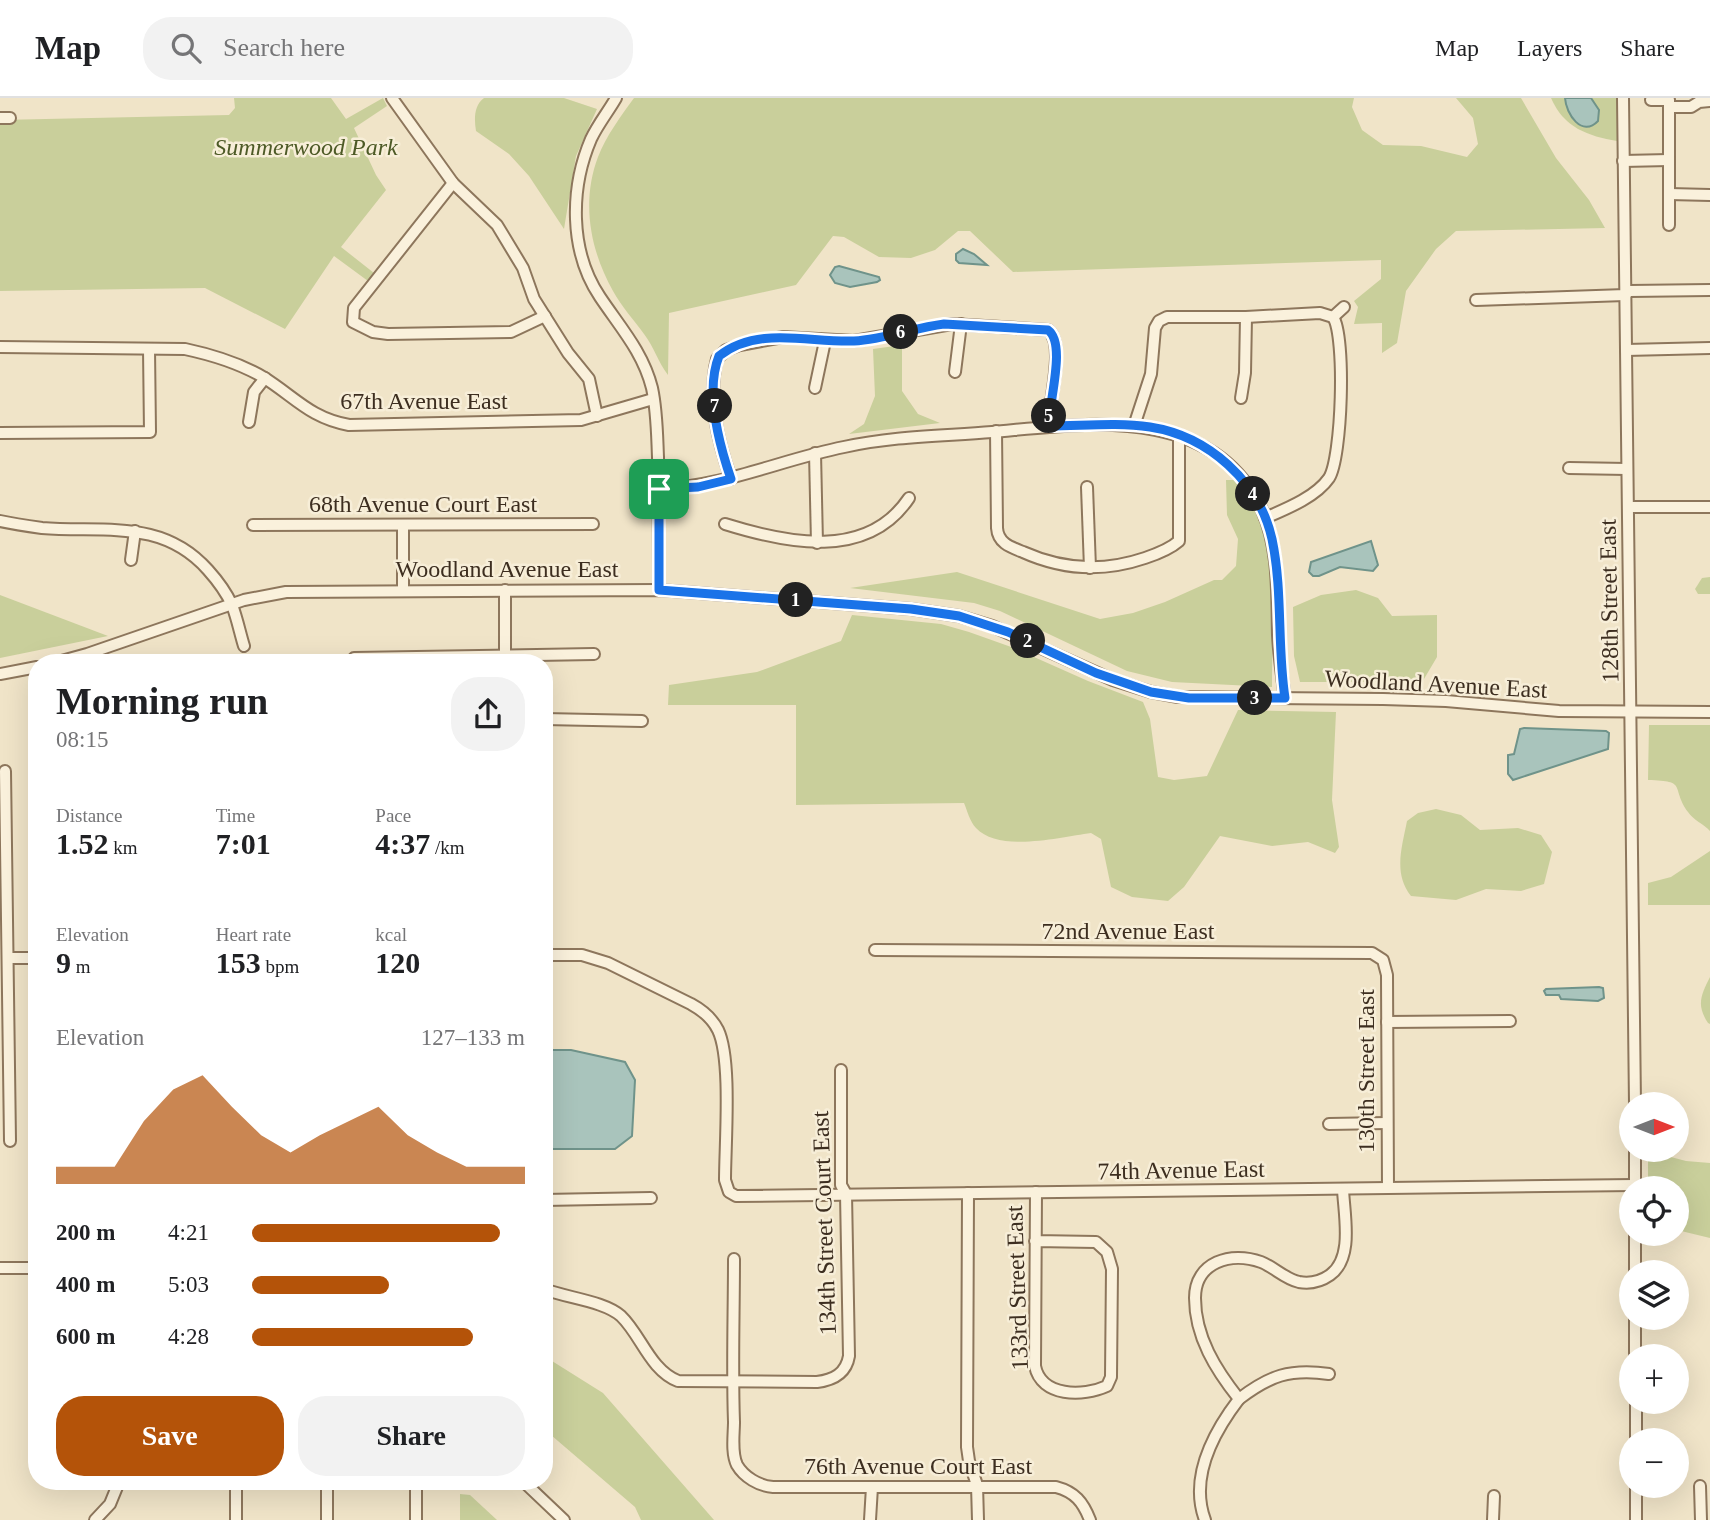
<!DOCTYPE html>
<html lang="en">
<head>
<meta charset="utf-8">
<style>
	:root { --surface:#fff; --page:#f2f2f2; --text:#202124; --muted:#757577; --line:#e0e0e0; --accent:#b45309 }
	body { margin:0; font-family:Georgia,serif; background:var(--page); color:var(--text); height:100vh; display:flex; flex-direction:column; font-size:26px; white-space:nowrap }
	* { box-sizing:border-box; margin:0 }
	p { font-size:23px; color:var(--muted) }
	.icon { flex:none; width:38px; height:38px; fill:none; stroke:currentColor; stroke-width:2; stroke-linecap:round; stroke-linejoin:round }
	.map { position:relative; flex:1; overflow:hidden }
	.drawer { position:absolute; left:28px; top:556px; width:525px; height:836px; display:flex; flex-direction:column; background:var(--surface); border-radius:28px; box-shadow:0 7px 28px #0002 }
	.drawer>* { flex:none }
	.needle { width:46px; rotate:90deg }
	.tools { position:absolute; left:1619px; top:994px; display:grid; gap:14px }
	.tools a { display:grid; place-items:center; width:70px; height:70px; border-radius:50%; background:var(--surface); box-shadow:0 7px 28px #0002; font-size:35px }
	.pin { position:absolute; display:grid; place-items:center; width:60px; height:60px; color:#fff; margin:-30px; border-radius:14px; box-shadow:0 4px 10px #0006 }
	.km { position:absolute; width:35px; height:35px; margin:-18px; border-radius:50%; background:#222; color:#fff; font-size:19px; line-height:35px; text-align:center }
	.round { display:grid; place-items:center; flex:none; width:74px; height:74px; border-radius:28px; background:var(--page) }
	.overview { display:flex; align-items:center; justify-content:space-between; height:119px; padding:0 28px }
	h1 { font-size:38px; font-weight:600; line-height:52px }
	.metrics { display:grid; grid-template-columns:repeat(3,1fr); gap:10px; height:119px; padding:7px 28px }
	.metrics div { display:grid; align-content:center }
	.metrics b { font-size:30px; font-weight:600 }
	.metrics small { font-size:19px; font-weight:400 }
	.metrics p { font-size:19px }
	.chart { height:196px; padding:14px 28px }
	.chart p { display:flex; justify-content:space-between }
	.chart svg { width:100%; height:126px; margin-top:7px; fill:var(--accent); opacity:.7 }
	.cta { display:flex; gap:14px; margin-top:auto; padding:14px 28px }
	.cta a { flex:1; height:80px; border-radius:28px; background:var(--accent); color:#fff; font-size:28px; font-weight:600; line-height:80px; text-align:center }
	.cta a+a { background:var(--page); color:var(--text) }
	ul { padding:0 28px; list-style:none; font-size:23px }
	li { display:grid; grid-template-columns:112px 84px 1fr; align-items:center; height:52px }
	li i { height:18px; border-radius:9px; background:var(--accent) }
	header { display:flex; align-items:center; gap:42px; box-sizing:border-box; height:98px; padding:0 35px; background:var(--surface); border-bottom:2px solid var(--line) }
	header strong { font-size:33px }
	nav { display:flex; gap:38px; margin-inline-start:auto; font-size:24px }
	.search { width:490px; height:63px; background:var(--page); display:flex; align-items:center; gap:18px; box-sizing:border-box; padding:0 24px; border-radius:28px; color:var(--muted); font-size:26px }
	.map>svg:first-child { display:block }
	.green { fill:#c9cf9b }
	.water { fill:#a9c4bc; stroke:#6f938a; stroke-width:2 }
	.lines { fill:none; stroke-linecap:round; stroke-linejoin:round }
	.minor-casing { stroke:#8d765c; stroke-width:14 }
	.minor { stroke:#faf1dc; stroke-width:10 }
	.route-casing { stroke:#fff; stroke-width:14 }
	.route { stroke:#1a73e8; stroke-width:9 }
	.labels { text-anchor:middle; stroke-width:5; stroke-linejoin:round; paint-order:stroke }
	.park-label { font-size:24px; font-style:italic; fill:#4d5a26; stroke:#f7eed8 }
	.street-label { font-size:24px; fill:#3d2e20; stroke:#f7eed8 }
</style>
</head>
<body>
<header>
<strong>Map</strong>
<div class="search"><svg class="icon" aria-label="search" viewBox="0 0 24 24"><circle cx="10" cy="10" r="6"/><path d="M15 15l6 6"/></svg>Search here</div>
<nav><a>Map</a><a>Layers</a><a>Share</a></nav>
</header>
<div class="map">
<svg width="1710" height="1422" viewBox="0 0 1710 1422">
	<rect width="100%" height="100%" fill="#f0e4c8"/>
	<g class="green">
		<polygon points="234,0 331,0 346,21 383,0 387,8 354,30 376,77 386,92 341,149 374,175 368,183 334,158 285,231 205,190 0,193 0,22 229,17 235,10"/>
		<path d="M 484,0 L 564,0 L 597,11 L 576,58 L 564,131 L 529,78 L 509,56 L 476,33 C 474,21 474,7 484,0 Z"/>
		<path d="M 634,0 L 1354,0 L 1352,9 L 1362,32 L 1383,47 L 1421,48 L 1467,59 L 1478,46 L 1473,20 L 1456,0 L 1521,0 L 1556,60 L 1589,102 L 1605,130 L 1456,133 L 1436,151 L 1406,193 L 1397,245 L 1382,255 L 1382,225 L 1354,226 L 1358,209 L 1354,203 L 1381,181 L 1381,162 L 1013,174 L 970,133 L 958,133 L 935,152 L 911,160 L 879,159 L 844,139 L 833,138 L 796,187 L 669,215 L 668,277 C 658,264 654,249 644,236 C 634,222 621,208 613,193 C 590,152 581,104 598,59 C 606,38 621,18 634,0 Z"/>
		<path d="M 1551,0 L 1617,0 L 1617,43 C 1588,38 1564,30 1551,0 Z"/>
		<polygon points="902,247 902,293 918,316 940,325 849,336 864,326 875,298 873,251"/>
		<path d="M 1226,382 L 1237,382 C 1244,392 1254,403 1258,414 C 1277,469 1272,532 1272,589 L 1172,584 L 1127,573 L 1000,513 L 974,505 L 850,490 L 957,474 L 1100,521 L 1133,515 L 1165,504 L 1214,482 L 1222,482 L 1236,468 L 1238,441 L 1227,417 Z"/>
		<polygon points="1710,479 1710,496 1698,496 1695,491 1702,480"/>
		<polygon points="1356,492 1378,500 1392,518 1437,517 1437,559 1421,586 1402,584 1300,584 1294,558 1293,509 1321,497"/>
		<polygon points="0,497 108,538 0,560"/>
		<path d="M 852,517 L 941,526 L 969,534 L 1014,550 L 1088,583 L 1143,604 L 1150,621 L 1158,679 L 1174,682 L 1207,678 L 1238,612 L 1336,614 L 1332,702 L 1339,749 L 1335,755 L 1308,744 L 1272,748 L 1220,738 L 1184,789 L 1168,803 L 1132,799 L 1111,789 L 1101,741 L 1091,735 C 1061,739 999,755 976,730 C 970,724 967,712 964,705 L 796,707 L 796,607 L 668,607 L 669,587 L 757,574 L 841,543 Z"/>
		<path d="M 1649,627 L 1710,627 L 1710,733 C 1704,726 1693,722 1688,714 C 1670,689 1689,683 1648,682 Z"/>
		<path d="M 1436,711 L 1461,717 L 1480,732 L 1518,730 L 1541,737 L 1552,754 L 1544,786 L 1521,793 L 1486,791 L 1456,802 L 1411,798 C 1393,776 1402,749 1407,723 L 1418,715 Z"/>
		<polygon points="1710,753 1710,807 1648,807 1648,785 1671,779"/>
		<path d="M 1710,879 L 1710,926 L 1708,925 C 1696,907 1701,897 1710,879 Z"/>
		<polygon points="1648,1053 1686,1063 1710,1065 1710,1140 1677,1132 1676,1090 1648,1090"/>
		<polygon points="544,1258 603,1295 714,1422 641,1422 635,1409 544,1331"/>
		<polygon points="460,1396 470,1397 497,1422 460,1422"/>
	</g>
	<g class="water">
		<path d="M 1565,0 L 1591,0 L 1599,12 L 1598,23 C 1582,40 1566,16 1565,0 Z"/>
		<polygon points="963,151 974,156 987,167 959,165 956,162 956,156"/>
		<polygon points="839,168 879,179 880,182 877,184 850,189 835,185 830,177 835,169"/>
		<polygon points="1371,443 1378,467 1373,473 1340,469 1319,478 1313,478 1309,474 1311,464"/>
		<polygon points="1524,630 1606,633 1609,635 1608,651 1513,682 1508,676 1508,657 1514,656 1520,631"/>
		<polygon points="1599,889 1603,890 1604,900 1598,903 1561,901 1559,897 1546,897 1544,893 1546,891"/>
		<polygon points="544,952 571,952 625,964 635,982 632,1038 615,1051 544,1051"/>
	</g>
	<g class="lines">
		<defs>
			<g id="minor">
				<polyline points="392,0 453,85 497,127 523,170 534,201 568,255 589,281 597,318"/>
				<path d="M 616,0 C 608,14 598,26 591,41 C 570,90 569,153 600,199 C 620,229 643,254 652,290 C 657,313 657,336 658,359 C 659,403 659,447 659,492"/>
				<polyline points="1623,0 1635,1006"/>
				<polyline points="1651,2 1669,2 1669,127"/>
				<polyline points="1669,9 1691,9 1699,4 1710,3"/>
				<polyline points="0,20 10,20"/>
				<polyline points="1623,63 1669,62"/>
				<polyline points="453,85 354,210 353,224 373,234 388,236 511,234 545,218"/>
				<polyline points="1669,96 1710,97"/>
				<polyline points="1476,202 1625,197 1629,193 1710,192"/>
				<polyline points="1333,219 1344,209"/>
				<path d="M 0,249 L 185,251 C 213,257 239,265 263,279 C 295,299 310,320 349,327 L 581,322 L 653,301"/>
				<polyline points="1626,252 1710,250"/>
				<polyline points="955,274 961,226"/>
				<polyline points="815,290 825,243"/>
				<polyline points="1241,300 1245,275 1246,219"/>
				<polyline points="249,324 254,294 265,280"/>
				<polyline points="1134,328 1151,276 1155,230 1159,223 1167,219 1246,219 1320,215 1333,219"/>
				<path d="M 996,333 L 997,430 C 998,445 1010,449 1023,454 C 1063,472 1104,474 1145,460 C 1157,456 1170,451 1179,443 L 1179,337"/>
				<polyline points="0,335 150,334 149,251"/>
				<polyline points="815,355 817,445"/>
				<polyline points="1569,370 1627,371"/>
				<path d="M 731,381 C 718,343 707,301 717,261 L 726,252 L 740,247 L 783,239 L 854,243 L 952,226 L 1048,232 C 1066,245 1048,306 1049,328"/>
				<polyline points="1087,389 1090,470"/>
				<path d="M 659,391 C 726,388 780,362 844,349 C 893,338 943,338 992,334 C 1086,326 1213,305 1262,412 C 1279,450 1277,495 1278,537 C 1279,558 1282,579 1285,600"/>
				<polyline points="1629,409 1710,409"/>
				<path d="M 1265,420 C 1286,411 1316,399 1329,380 C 1342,360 1346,238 1333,219"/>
				<path d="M 0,423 C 14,426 28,428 42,430 C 103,435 162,420 208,472 C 217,482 226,494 232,507 C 237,520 240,535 244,548"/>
				<path d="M 725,426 C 786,445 867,463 909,400"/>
				<polyline points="253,427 593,426"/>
				<polyline points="403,427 403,492"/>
				<polyline points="131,462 135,433"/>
				<polyline points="505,492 505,557"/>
				<polyline points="354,560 594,556"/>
				<polyline points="54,565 87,556 244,502 286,494 659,492 911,511 959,518 992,528 1113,582 1151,594 1178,599 1383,601 1446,603 1559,613 1710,614"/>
				<polyline points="0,576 37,569"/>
				<polyline points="544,621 642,623"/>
				<polyline points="5,673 10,1043"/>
				<polyline points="875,852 1372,855 1383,862 1387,877 1388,1089"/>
				<path d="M 544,857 L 582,857 L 608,865 L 691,906 C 702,912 712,920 718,932 C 732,961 725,1046 725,1082 L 729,1094 L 736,1098 L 1635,1087"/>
				<polyline points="9,860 37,860"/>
				<polyline points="1387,924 1510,923"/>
				<polyline points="1329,1026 1387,1025"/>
				<polyline points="1635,1090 1635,1052"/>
				<polyline points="968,1095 967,1349 969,1363 977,1387 978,1422"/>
				<polyline points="544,1102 651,1100"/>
				<polyline points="1635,1136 1635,1174"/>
				<path d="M 1035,1143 L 1096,1144 L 1107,1154 L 1112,1171 L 1111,1279 L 1107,1288 C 1083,1299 1041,1299 1035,1268 L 1036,1094"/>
				<path d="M 734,1161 C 734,1215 732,1269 734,1324 C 734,1336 731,1355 737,1367 C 744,1379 759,1388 773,1389 L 1056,1389 C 1075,1394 1083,1404 1090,1422"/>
				<polyline points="0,1170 37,1170"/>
				<path d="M 544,1191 C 567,1200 604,1203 621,1218 C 641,1237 650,1272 678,1283 L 817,1284 C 833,1282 846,1276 849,1258 L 846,1096 L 841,1087 L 841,972"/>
				<polyline points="1635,1220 1635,1258"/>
				<path d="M 1239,1301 C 1269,1278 1290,1270 1329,1276"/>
				<polyline points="1636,1304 1636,1342"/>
				<polyline points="236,1384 236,1422"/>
				<polyline points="327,1384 327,1422"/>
				<polyline points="524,1384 564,1422"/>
				<polyline points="1700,1388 1701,1422"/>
				<polyline points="95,1422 110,1406 119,1384"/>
				<polyline points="416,1422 416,1384"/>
				<polyline points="870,1422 872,1389"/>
				<path d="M 1205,1422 C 1189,1379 1213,1335 1239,1301 C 1216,1272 1195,1239 1195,1200 C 1195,1164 1231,1153 1261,1164 C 1274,1169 1285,1181 1299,1184 C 1310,1186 1320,1184 1330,1177 C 1354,1160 1344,1117 1343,1091"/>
				<polyline points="1493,1422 1494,1398"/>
				<polyline points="1636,1422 1636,1388"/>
			</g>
		</defs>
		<use href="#minor" class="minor-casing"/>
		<use href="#minor" class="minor"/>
	</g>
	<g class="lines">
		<defs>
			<path id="route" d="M 944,226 L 1048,232 C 1067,246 1048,306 1049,328 C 1082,328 1117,324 1150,329 C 1208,338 1259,383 1272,441 C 1283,493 1277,548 1285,600 L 1189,600 L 1151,594 L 1096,575 L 1008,534 L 959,518 L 911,511 L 659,492 L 659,391 L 698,389 L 731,381 C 719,346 705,293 719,258 C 758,227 810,245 854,243 C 885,241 914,230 944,226 Z"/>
		</defs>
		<use href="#route" class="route-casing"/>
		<use href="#route" class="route"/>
	</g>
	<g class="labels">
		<g class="park-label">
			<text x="306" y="57">Summerwood Park</text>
		</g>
		<g class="street-label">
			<text x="424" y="311">67th Avenue East</text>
			<text x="423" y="414">68th Avenue Court East</text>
			<text x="507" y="479">Woodland Avenue East</text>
			<text transform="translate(1609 503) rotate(-91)" y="8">128th Street East</text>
			<text transform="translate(1436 586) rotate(3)" y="8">Woodland Avenue East</text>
			<text x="1128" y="841">72nd Avenue East</text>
			<text transform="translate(1366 973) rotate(-90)" y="8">130th Street East</text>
			<text transform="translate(1181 1072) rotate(-1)" y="8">74th Avenue East</text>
			<text transform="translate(824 1125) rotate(-92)" y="8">134th Street Court East</text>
			<text transform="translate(1017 1190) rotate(-92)" y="8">133rd Street East</text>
			<text x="918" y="1376">76th Avenue Court East</text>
		</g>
	</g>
</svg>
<div class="tools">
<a><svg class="needle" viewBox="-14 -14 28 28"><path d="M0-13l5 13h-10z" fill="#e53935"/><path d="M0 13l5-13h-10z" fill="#757577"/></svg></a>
<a><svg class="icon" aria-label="locate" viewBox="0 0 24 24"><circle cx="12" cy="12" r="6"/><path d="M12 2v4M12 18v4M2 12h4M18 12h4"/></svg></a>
<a><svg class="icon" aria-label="layers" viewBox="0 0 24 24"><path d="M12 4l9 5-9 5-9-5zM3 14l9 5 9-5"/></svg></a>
<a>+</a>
<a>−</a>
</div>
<div class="pin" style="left:659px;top:391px;background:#1e9e55"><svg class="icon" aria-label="arrive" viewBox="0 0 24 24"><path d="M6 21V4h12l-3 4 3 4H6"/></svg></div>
<b class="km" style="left:796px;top:502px">1</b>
<b class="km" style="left:1028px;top:543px">2</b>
<b class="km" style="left:1255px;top:600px">3</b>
<b class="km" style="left:1253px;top:396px">4</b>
<b class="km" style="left:1049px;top:318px">5</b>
<b class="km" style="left:901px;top:234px">6</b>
<b class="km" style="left:715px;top:308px">7</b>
<section class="drawer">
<div class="overview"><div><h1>Morning run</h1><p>08:15</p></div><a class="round"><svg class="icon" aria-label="share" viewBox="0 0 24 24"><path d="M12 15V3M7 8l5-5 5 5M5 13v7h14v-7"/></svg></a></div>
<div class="metrics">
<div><p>Distance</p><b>1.52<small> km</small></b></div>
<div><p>Time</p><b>7:01</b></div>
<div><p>Pace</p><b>4:37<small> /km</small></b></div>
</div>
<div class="metrics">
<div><p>Elevation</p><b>9<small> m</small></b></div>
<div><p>Heart rate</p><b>153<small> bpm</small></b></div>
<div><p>kcal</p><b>120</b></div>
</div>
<div class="chart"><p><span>Elevation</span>127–133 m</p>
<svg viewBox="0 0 160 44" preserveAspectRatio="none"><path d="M0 44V38L10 38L20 38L30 22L40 11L50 6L60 17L70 27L80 33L90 27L100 22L110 17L120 27L130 33L140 38L150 38L160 38V44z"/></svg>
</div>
<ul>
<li><b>200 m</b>4:21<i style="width:91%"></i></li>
<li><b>400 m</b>5:03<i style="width:50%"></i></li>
<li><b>600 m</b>4:28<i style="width:81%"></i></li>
</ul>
<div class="cta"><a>Save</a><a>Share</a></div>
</section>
</div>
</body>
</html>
